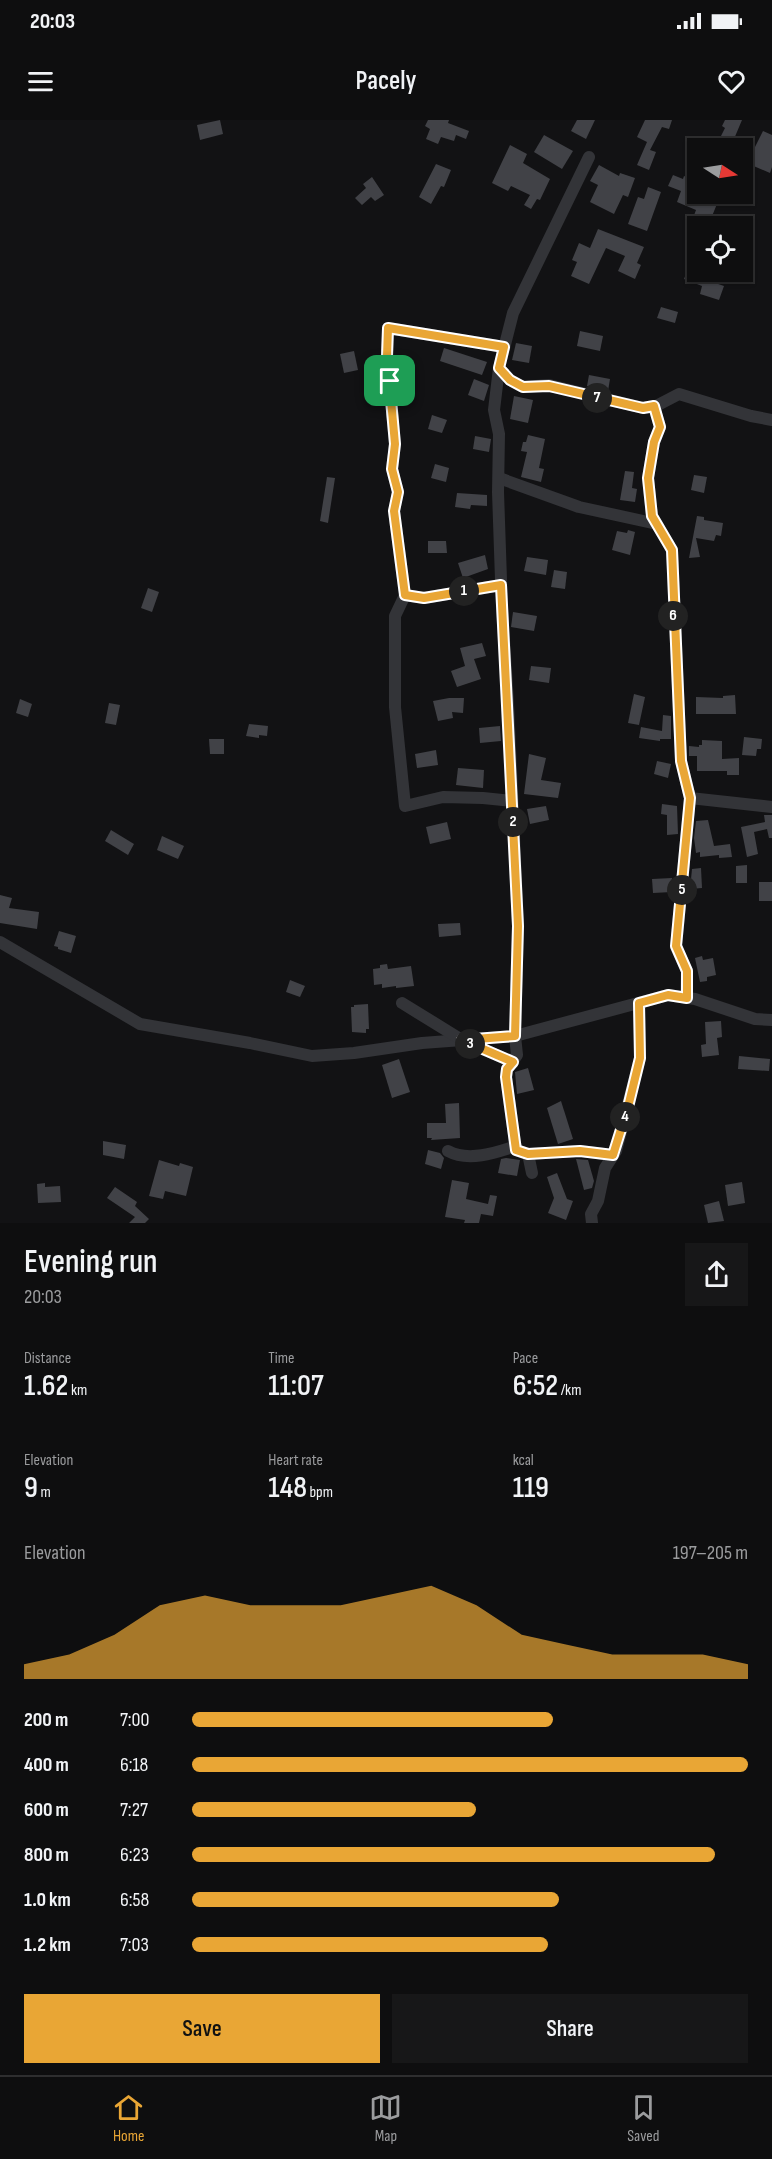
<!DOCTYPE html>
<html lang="en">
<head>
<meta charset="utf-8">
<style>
	:root { --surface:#0e0e0f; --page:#171718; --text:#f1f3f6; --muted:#9b9c9e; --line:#2e2e2f; --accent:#e9a635 }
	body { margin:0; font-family:"Sofia Sans Condensed",sans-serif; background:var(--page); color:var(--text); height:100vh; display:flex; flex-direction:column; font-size:22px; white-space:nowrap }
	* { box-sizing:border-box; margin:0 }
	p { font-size:20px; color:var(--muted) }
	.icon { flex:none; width:33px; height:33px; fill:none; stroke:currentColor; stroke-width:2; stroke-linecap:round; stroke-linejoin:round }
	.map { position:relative; height:1103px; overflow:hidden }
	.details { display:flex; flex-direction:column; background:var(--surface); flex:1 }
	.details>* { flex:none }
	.needle { width:39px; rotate:102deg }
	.fabs { position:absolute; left:687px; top:18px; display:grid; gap:12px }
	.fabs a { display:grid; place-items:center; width:66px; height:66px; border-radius:0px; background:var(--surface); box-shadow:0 2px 4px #0004,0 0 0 2px var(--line); font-size:30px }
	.pin { position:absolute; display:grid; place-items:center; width:51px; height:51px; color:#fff; margin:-26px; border-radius:12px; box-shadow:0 3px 9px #0006 }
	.km { position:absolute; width:30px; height:30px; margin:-15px; border-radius:50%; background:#222; color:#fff; font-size:16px; line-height:30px; text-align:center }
	.round { display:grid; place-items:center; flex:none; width:63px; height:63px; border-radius:0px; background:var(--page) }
	.summary { display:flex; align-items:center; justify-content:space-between; height:102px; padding:0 24px }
	h1 { font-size:33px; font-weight:600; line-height:45px }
	.stats { display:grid; grid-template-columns:repeat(3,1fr); gap:9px; height:102px; padding:6px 24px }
	.stats div { display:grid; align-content:center }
	.stats b { font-size:30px; font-weight:600 }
	.stats small { font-size:16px; font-weight:400 }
	.stats p { font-size:16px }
	.chart { height:168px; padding:12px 24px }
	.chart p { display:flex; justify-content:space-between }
	.chart svg { width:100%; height:108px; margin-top:6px; fill:var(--accent); opacity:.7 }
	.button { display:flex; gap:12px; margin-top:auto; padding:12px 24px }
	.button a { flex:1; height:69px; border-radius:0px; background:var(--accent); color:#111; font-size:24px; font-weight:600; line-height:69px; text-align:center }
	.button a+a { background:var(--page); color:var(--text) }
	ul { padding:0 24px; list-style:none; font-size:20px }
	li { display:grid; grid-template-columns:96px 72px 1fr; align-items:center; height:45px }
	li i { height:15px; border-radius:8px; background:var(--accent) }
	.status { display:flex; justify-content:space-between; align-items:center; height:42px; padding:0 30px; background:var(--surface); direction:ltr }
	.status svg { height:16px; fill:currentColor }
	header { display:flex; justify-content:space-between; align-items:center; height:78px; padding:0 24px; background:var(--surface); font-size:27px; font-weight:600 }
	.tabs { display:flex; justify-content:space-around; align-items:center; height:84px; border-top:2px solid var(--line); background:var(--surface); font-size:16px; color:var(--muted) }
	.tabs a { display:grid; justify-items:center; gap:3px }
	.tabs .selected { color:var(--accent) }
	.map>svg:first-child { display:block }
	.building { fill:#414247 }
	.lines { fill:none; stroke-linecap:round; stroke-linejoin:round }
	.minor { stroke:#333438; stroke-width:12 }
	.route-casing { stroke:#fff; stroke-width:12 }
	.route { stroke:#e9a635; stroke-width:8 }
</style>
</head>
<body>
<div class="status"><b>20:03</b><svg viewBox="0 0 49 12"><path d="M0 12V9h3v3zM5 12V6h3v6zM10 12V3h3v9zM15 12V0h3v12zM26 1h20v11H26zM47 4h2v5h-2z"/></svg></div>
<header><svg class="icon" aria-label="menu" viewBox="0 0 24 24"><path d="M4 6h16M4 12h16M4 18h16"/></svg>Pacely<svg class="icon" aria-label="heart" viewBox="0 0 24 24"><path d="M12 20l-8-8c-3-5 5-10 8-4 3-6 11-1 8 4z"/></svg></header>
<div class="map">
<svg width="772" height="1103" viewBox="0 0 772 1103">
	<rect width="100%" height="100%" fill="#121214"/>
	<g class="building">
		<polygon points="220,0 223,14 200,20 197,5"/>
		<polygon points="428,0 449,0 448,3 469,11 466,19 456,15 454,21 441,17 438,24 426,19 430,9 425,6"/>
		<polygon points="577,0 595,0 586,19 571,11"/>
		<polygon points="645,0 672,0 669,9 662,7 650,30 656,32 649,50 637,45 647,22 637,17"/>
		<polygon points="725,0 742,0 734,19 754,29 763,11 772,15 772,47 770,53 742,41 742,28 715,28 725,8 722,6"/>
		<polygon points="544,15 573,31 562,49 534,32"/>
		<polygon points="510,25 527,34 523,43 550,59 540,80 537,79 531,89 524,85 530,75 511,66 508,71 492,63"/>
		<polygon points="436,44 451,50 444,67 441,66 431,84 419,77"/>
		<polygon points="599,45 619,56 620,53 635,58 628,77 623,75 614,94 590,82 598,65 590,61"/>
		<polygon points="673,55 683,59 684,56 691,59 686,72 701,78 703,74 719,79 708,106 690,106 696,90 677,82 681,71 668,66"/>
		<polygon points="372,57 384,75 375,81 371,77 362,85 355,78 366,68 363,64"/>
		<polygon points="648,67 661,72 647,111 628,104 638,77 644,79"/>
		<polygon points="598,109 644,127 637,143 641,145 635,159 618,151 625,136 606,128 589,164 571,156 577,142 572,140 579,123 590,128"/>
		<polygon points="688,149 703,155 701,158 724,166 719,180 700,174 702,166 684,159"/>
		<polygon points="661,187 678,192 675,203 657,198"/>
		<polygon points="580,211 603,216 600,231 577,226"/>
		<polygon points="516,223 532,226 529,243 512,240"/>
		<polygon points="444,228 487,242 482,255 440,241"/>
		<polygon points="354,231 358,250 344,253 340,234"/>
		<polygon points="589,255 610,259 608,271 587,266"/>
		<polygon points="474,259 489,265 484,281 468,275"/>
		<polygon points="514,276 533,280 528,303 510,299"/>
		<polygon points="432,295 447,300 442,313 428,309"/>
		<polygon points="528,315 545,319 539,348 544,349 541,362 521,357 527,332 521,331 523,322 526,322"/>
		<polygon points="475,316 491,319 489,332 473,329"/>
		<polygon points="435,344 449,348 446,362 431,358"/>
		<polygon points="625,351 634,352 632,368 637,369 635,382 620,380"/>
		<polygon points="694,355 707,357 704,373 691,370"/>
		<polygon points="327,357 335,358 328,403 320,401"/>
		<polygon points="457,373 487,375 487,386 471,385 470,389 455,387"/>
		<polygon points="697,396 704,397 704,400 723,403 721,416 716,415 714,421 696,418 700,437 689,438"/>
		<polygon points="628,410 635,412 630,435 612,430 617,411 627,413"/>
		<polygon points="428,421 446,421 447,433 428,433"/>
		<polygon points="485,435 488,449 463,458 458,443"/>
		<polygon points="527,437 548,440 546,455 524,451"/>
		<polygon points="554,450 567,452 565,469 551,467"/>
		<polygon points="148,468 159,472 152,492 141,488"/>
		<polygon points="513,492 537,496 534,511 511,507"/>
		<polygon points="482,523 486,536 474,539 481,559 457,567 451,551 465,546 460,528"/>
		<polygon points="531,546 551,548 549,563 529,560"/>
		<polygon points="634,574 645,577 639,605 628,603"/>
		<polygon points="735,575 736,594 696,594 696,577 723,578 723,576"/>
		<polygon points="449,578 464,578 463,593 452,592 453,598 438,601 433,581"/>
		<polygon points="20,579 32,584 28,597 16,593"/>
		<polygon points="109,583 120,585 116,605 105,603"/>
		<polygon points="663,595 671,596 671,619 660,619 660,621 639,618 641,607 662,611"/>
		<polygon points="249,604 268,606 267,616 259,615 259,618 246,616"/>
		<polygon points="500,606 501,621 480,623 479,608"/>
		<polygon points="744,617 762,619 761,629 757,629 756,636 742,635"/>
		<polygon points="209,619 224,619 224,634 210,634"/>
		<polygon points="702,620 722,621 722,639 739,638 739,655 727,655 727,651 697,651 697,636 689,636 689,626 699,627 699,625 702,625"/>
		<polygon points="436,630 438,645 417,648 415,634"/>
		<polygon points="529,634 546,638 541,660 561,663 558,678 524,674"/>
		<polygon points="657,641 671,644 668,658 654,654"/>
		<polygon points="458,648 484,650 483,668 456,665"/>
		<polygon points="662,684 677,686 678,714 667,715 667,695 661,694"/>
		<polygon points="546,686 549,700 530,704 527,689"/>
		<polygon points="764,695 772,695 772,718 769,718 767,709 754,712 758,734 747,737 741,707 765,702"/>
		<polygon points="708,700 714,726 730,724 732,737 719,738 719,735 700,737 700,732 696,733 694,718 696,701"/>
		<polygon points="447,702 451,719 430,724 426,707"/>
		<polygon points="111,710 134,724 128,735 105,721"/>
		<polygon points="162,716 184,726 178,739 157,730"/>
		<polygon points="747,745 747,763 736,763 736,746"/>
		<polygon points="701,748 702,768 690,769 692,749"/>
		<polygon points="672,758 672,772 653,773 652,759"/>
		<rect x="759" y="762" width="13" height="19"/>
		<polygon points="0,775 12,778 9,788 39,792 37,809 0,803"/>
		<polygon points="460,803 461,815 439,817 438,804"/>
		<polygon points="59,811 76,816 71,833 58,829 58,827 54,826"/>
		<polygon points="702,836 703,840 713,838 716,855 707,857 707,861 700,862 695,838"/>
		<polygon points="387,844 388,849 411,846 414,866 396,868 396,866 382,868 382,864 374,865 373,849 380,848 380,845"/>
		<polygon points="290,860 305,866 300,877 286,872"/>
		<polygon points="368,884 369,909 366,909 366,913 352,912 351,887 354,887 354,885"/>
		<polygon points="721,901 722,917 717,918 719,935 702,937 701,925 706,924 705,902"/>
		<polygon points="739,936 770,939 769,951 738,949"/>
		<polygon points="399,939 410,972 392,978 382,945"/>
		<polygon points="528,948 534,970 517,974 515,952"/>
		<polygon points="561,981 573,1019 558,1024 547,988"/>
		<polygon points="459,983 460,1018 431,1020 432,1018 427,1018 427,1003 446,1003 445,984"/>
		<polygon points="103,1021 126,1025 124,1039 103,1035"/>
		<polygon points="428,1030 440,1033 444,1038 441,1049 425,1044"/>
		<polygon points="506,1038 520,1040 517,1056 498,1053 501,1039"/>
		<polygon points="576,1039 588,1040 594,1061 592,1068 584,1070"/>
		<polygon points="159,1040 179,1046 180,1043 193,1047 186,1076 165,1071 163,1079 149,1076"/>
		<polygon points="557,1053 567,1079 573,1081 566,1100 548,1093 554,1078 547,1057"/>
		<polygon points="452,1060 469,1063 466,1079 488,1084 490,1075 497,1076 493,1096 481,1094 479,1103 464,1103 465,1100 445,1097"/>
		<polygon points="742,1062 745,1083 728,1086 725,1065"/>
		<polygon points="45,1063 45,1067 60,1066 61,1082 38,1083 37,1064"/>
		<polygon points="115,1067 137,1082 135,1086 149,1099 145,1103 129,1103 135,1097 107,1078"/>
		<polygon points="719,1081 724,1101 708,1103 704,1085"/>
	</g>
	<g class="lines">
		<g class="minor">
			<polyline points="499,248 510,260 523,267 549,265 643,288 654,287 679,274 751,296 772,300"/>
			<polyline points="654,287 660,307 654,322 648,358 652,396 672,430 681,641 690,678 772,687"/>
			<polyline points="499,358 579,387 657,404"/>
			<polyline points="501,465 424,478 405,475 395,496 395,587 405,686 443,677 483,678 512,681"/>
			<polyline points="405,475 394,391 398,372 392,349 395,324 387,236 388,208 504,227"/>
			<polyline points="0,822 140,904 250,923 312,936 354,933 422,923 515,916 668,875 695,879 755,899 772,900"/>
			<polyline points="686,878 687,851 676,827 690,678"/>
			<polyline points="402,883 462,920 513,942"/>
			<path d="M 448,1031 C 468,1042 495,1033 516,1026"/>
			<polyline points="528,1034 580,1031 613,1035"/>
			<polyline points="532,1053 528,1034 516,1030 506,957 507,949 517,935 515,916 518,806 508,583 502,489 498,372 499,314 494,290 499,248 513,193 589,37"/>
			<polyline points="592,1103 591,1094 598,1081 605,1048 616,1031 640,938 639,883"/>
		</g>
	</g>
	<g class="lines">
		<defs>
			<polygon id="route" points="388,208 504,227 499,248 510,260 523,267 549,266 643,288 654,286 660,307 654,322 648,358 652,396 672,430 681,641 690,678 676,826 687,851 687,878 668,875 639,883 640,938 628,987 613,1035 580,1031 528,1034 516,1030 506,957 507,949 513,942 462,920 515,916 518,806 501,465 424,478 405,475 394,391 398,372 392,349 395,324 387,236"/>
		</defs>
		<use href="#route" class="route-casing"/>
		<use href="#route" class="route"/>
	</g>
</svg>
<div class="fabs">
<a><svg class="needle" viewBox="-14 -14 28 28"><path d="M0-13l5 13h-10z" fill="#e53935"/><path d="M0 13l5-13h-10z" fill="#9b9c9e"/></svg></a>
<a><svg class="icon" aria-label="locate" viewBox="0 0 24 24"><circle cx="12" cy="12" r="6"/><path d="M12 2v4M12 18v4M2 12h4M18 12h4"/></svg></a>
</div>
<div class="pin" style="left:390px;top:261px;background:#1e9e55"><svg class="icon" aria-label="arrive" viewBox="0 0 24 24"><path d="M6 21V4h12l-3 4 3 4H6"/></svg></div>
<b class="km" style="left:464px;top:471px">1</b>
<b class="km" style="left:513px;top:702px">2</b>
<b class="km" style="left:470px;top:924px">3</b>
<b class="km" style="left:625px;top:997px">4</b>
<b class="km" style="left:682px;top:770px">5</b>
<b class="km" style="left:673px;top:496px">6</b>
<b class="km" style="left:597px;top:278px">7</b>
</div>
<section class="details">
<div class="summary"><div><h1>Evening run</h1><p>20:03</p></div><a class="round"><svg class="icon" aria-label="share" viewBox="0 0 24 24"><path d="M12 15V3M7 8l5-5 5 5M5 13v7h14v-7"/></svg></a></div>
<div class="stats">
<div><p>Distance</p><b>1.62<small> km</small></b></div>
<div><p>Time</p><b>11:07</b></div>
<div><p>Pace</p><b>6:52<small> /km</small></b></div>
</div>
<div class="stats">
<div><p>Elevation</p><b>9<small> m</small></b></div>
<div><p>Heart rate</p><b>148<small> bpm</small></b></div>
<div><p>kcal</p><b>119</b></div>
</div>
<div class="chart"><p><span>Elevation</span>197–205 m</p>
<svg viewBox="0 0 160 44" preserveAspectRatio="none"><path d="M0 44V38L10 34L20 26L30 14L40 10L50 14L60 14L70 14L80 10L90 6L100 14L110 26L120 30L130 34L140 34L150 34L160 38V44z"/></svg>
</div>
<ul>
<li><b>200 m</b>7:00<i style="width:65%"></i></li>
<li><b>400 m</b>6:18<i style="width:100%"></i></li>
<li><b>600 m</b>7:27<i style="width:51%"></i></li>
<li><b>800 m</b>6:23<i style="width:94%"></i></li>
<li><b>1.0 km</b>6:58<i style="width:66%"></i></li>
<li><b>1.2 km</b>7:03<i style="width:64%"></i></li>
</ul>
<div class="button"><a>Save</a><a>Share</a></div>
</section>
<nav class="tabs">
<a class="selected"><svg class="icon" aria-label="home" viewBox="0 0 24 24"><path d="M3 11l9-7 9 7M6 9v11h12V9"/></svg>Home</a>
<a><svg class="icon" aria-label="map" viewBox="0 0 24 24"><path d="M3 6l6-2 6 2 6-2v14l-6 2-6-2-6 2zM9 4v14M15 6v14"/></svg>Map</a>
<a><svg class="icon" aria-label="saved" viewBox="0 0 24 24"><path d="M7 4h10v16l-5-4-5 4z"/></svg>Saved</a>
</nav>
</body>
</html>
